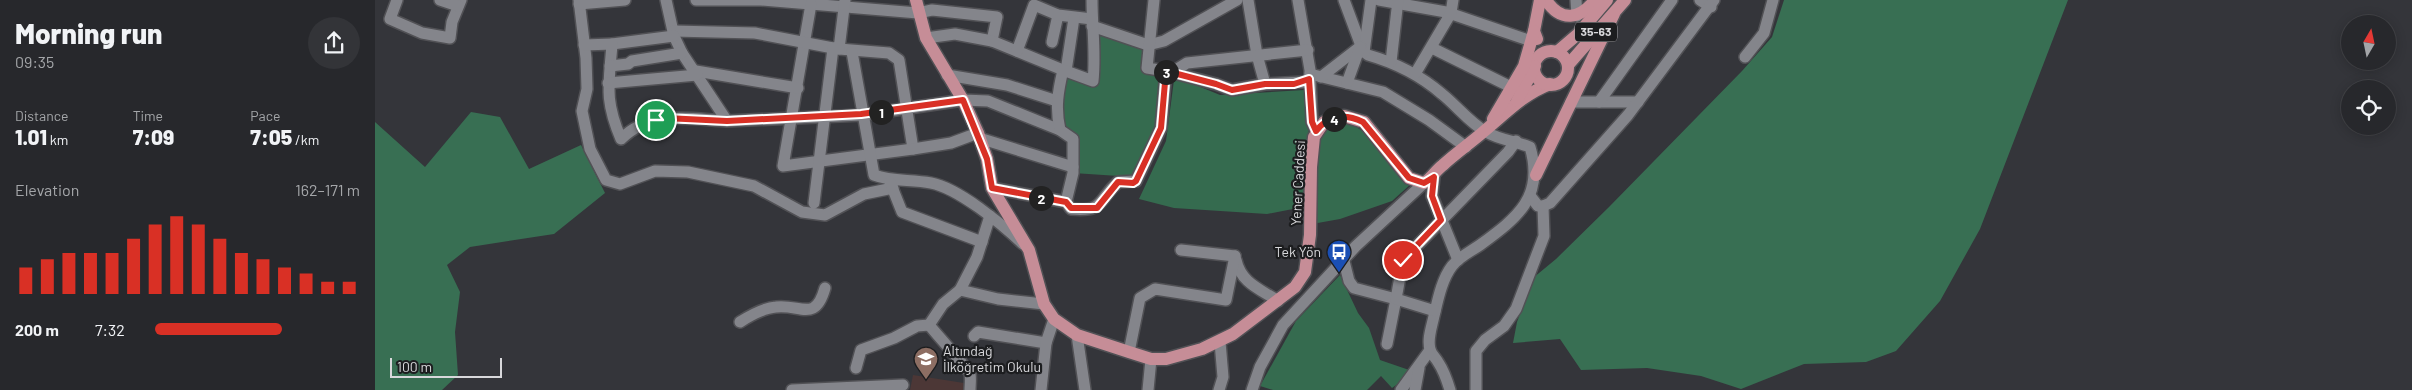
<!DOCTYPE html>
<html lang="en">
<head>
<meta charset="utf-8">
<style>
	:root { --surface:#27282c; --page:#333438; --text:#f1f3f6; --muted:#a4a6a9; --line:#434448; --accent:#d93025 }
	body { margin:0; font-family:Barlow,sans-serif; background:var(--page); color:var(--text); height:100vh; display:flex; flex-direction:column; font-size:19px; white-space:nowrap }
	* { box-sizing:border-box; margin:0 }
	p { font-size:16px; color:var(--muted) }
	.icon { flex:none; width:28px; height:28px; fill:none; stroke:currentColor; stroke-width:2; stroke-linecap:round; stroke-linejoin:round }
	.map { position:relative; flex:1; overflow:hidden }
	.panel { display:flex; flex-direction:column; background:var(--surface); width:375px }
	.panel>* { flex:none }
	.needle { width:32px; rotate:9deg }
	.buttons { position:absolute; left:1966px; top:15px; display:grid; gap:10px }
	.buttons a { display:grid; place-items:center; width:55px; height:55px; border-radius:50%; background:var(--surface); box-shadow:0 2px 12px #0003,0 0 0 1px var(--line); font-size:25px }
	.scale { position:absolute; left:15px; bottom:12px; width:112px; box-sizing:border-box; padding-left:5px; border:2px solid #d8d8db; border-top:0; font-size:14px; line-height:18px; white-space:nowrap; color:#d8d8db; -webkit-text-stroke:4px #1c1d1f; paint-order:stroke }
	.pin { position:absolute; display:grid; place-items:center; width:42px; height:42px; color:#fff; margin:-21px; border:2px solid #fff; border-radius:50%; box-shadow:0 1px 5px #0007 }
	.km { position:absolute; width:25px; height:25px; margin:-12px; border-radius:50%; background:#222; color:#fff; font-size:14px; line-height:25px; text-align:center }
	.round { display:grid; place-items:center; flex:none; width:52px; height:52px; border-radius:26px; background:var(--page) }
	.summary { display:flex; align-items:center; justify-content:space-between; height:85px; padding:0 15px }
	h1 { font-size:28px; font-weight:800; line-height:38px }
	.metrics { display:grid; grid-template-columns:repeat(3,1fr); gap:8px; height:85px; padding:5px 15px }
	.metrics div { display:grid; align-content:center }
	.metrics b { font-size:21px; font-weight:800 }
	.metrics small { font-size:14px; font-weight:400 }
	.metrics p { font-size:14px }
	.chart { height:140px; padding:10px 15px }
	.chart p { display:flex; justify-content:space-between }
	.chart svg { width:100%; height:90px; margin-top:5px; stroke:var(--accent); stroke-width:6 }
	ul { padding:0 15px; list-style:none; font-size:16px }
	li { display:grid; grid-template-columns:80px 60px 1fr; align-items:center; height:38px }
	li i { height:12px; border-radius:6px; background:var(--accent) }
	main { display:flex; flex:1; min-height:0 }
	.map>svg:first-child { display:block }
	.education { fill:#4c3736 }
	.green { fill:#356b4f }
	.forest { fill:#386f53 }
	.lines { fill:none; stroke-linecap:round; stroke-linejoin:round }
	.minor-casing { stroke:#515155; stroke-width:14 }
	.major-casing { stroke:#515155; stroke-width:15 }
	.minor { stroke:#84858b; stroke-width:11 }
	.major { stroke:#c68d97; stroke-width:12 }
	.route-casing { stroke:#fff; stroke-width:10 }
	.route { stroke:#d93025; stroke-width:6 }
	.labels { text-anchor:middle; stroke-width:4.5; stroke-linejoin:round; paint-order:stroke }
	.shield { fill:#1c1d1f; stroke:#a0a0a3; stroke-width:1 }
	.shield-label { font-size:12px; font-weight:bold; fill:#d8d8db }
	.street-label { font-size:14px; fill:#d8d8db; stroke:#1c1d1f }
	.poi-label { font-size:14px; fill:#d8d8db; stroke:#1c1d1f; text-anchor:end }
</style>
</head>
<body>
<main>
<section class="panel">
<div class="summary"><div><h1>Morning run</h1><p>09:35</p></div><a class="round"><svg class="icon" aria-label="share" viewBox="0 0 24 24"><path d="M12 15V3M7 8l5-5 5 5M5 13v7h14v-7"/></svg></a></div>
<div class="metrics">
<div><p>Distance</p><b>1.01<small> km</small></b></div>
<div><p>Time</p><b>7:09</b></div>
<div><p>Pace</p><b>7:05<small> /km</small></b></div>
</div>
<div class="chart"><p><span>Elevation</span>162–171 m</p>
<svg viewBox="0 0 160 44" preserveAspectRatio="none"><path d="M5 44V31M15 44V27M25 44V24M35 44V24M45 44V24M55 44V17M65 44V10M75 44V6M85 44V10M95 44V17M105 44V24M115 44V27M125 44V31M135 44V34M145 44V38M155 44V38"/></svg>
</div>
<ul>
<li><b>200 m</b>7:32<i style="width:62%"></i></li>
</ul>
</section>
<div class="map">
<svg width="2037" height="390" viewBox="0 0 2037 390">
	<rect width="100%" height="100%" fill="#34353a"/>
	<polygon class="education" points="538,375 589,383 589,390 535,390"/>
	<g class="green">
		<polygon points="718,30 770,47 769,71 789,73 784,128 759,177 698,173 701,138 688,128 686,103 690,76 718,81"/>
		<polygon points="799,80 811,81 845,95 929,90 934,129 929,167 928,207 892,214 799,208 764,199 791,141"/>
		<path d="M 970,122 C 992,127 1020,165 1037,183 L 1017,201 L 965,219 L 937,224 L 943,136 L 949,128 Z"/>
		<polygon points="965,275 983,313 994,328 1005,360 1040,372 1017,388 1006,376 992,390 898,390 885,386 921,321"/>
	</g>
	<g class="forest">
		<polygon points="1409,0 1693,0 1605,229 1565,301 1521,351 1491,362 1429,364 1366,389 1326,376 1272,368 1206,370 1185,339 1138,343 1142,322 1158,278 1181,259 1234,207 1367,71 1397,37"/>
		<polygon points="96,112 125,117 154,169 206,145 230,193 179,234 95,247 72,265 85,292 80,332 83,375 67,390 0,390 0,122 50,167"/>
	</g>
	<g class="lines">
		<defs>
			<g id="minor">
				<polyline points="22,0 15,19 47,33 75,38 77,22 86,0"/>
				<polyline points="65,0 83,6"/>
				<polyline points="204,0 211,58 212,89 207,111 215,149 231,180 245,184 280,171 313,172 379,186 427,212 450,215 489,194 518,188"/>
				<polyline points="291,0 299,36 307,53 352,121 487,115 588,100 613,101 685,130"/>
				<polyline points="321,0 386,0 543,13 557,10 622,17 617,41"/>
				<polyline points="873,0 882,55 890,84"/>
				<path d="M 969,0 L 988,51 L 993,55 C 1021,63 1045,75 1067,94 C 1082,106 1095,123 1111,132 C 1125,140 1140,141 1155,147 C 1170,197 1142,218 1105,245 C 1095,252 1085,256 1077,266 C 1067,279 1063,299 1059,316 C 1057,326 1052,339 1055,349 C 1056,354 1061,358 1063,362 C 1069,371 1072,380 1075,390"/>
				<polyline points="1004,0 1071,12 1156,41"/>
				<polyline points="1201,0 1202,16"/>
				<polyline points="1325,0 1336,7"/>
				<polyline points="204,4 250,0"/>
				<polyline points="436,4 408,166 538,149 524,60 514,53 464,49"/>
				<polyline points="717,26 773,45 789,41 862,0"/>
				<polyline points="299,31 380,33 458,48"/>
				<polyline points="551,38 580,34 617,41 688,70"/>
				<polyline points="677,42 683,15"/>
				<polyline points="237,44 299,36"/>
				<path d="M 209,45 L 237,44 C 234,85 229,99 246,139 C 275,110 314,119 352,121"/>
				<polyline points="1057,48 1138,88"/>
				<polyline points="642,51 659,5 683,15 717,19"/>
				<path d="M 477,52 L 499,175 C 517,182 536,179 556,183 C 583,188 627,224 648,244"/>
				<polyline points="989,52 996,0"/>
				<polyline points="1370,57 1389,33 1398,0"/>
				<polyline points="1016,62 1023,0"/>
				<polyline points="235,66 253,64 257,61 307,53"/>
				<polyline points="321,71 423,88"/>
				<polyline points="691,71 699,18"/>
				<polyline points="791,71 841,84 857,90 890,84 929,82 935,79 935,70 923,0"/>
				<polyline points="799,71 812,63 933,50"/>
				<polyline points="935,74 1008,92 1054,120 1091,147"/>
				<polyline points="1040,74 1076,13 1078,0"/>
				<polyline points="572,75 632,85 682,101"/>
				<polyline points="946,77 986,46"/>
				<polyline points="935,79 937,122 941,131"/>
				<polyline points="233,83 322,75"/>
				<polyline points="972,83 985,47"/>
				<polyline points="1196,102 1263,102"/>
				<polyline points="1224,102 1297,0"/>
				<polyline points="604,138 698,167"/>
				<polyline points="538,149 576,143 603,133"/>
				<polyline points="1059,177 1057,196 1083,260"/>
				<polyline points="515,182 527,212 607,242"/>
				<path d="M 617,188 L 691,202 L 696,209 C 730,212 722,201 743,182 L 761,181 L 786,128 L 791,71 L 772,68 L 779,0"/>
				<polyline points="1156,197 1163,206 1168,206 1175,203 1253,115 1339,0"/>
				<path d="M 691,202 L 698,173 L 698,139 L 685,130 C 680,108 683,91 688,70 L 718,81 C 721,53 717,27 717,0"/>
				<polyline points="439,203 458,48 464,49 470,0"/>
				<polyline points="806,250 860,256"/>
				<path d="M 861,260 C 866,283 885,289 903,301"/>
				<polyline points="969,261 974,281 979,288 1021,299 1012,344"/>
				<polyline points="585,290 623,299 669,304"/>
				<polyline points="1060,311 1021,299 1028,260 1133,152 1141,141"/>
				<path d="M 365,322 C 376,315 388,308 401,307 C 426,304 440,323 450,288"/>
				<path d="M 554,325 C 559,331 594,370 595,374 C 596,379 595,385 595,390"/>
				<polyline points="702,335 710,390"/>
				<polyline points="599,336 603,332 671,343"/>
				<polyline points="754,352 765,298 780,289 851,300 860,256"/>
				<polyline points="481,368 486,350 519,338 542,326 554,325 568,304 585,290 602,257 615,216"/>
				<polyline points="417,390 528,385"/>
				<polyline points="666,390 671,343 679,319"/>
				<polyline points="773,390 776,359"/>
				<polyline points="844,390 848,377 845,342"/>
				<polyline points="877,390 885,367 908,325 981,246 1049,183"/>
				<polyline points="1026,390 1055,350"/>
				<polyline points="1040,390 1044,368"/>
				<polyline points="1101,390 1101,351 1110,340 1129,326 1141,309 1169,236 1168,206"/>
			</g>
			<g id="major">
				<path d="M 541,0 L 551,38 L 588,100 L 603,133 L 612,159 L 617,188 L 654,250 L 669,304 L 679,319 L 702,335 L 754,352 L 776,359 L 791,359 L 827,349 L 858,334 L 920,287 L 930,272 L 935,235 L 936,167 L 939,137 L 949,122 L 969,116 L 989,122 L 1034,178 L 1049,183 C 1057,178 1060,171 1068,165 C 1080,154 1094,144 1107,133 C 1129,115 1148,94 1175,84"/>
				<path d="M 1171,0 C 1186,23 1205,19 1220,0"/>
				<polyline points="1162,39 1159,31 1165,0"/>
				<circle cx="1176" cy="68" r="17"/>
				<polyline points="1182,52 1203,34 1232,0"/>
				<polyline points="1193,65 1250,0"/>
				<polyline points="1142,101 1160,66"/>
				<polyline points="1118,119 1149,66 1159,31"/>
				<polyline points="1161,175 1239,14"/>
			</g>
		</defs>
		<use href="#minor" class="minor-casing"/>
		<use href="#major" class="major-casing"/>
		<use href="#minor" class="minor"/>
		<use href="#major" class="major"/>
	</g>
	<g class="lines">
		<defs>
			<path id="route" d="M 281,120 L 290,118 L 352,121 L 486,114 L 588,100 L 612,159 L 617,188 L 691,202 L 696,208 L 722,208 L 743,182 L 758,183 L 761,181 L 786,128 L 791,71 L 841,84 L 857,90 L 890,84 L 919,84 L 934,79 L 937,122 L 941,131 C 954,115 969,113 988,122 L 1034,178 L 1049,183 L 1059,177 L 1057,196 L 1066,220 L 1028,260"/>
		</defs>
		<use href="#route" class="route-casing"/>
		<use href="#route" class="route"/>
	</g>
	<defs>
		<symbol id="bus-pin" viewBox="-11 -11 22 30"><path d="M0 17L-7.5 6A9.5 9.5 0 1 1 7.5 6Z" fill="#1a4fb4" stroke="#1c1d1f"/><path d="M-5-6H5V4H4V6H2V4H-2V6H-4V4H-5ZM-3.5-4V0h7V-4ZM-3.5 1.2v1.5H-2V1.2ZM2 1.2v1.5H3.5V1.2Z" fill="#fff"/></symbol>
		<symbol id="school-pin" viewBox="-11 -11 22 30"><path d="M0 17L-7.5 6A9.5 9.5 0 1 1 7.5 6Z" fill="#8d6e63" stroke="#1c1d1f"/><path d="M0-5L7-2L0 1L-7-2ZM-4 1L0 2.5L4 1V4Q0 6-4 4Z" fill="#fff"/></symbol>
	</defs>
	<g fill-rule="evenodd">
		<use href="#bus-pin" x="950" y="238" width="28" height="38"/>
		<use href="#school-pin" x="537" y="345" width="28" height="38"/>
	</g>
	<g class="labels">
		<rect class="shield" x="1200" y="22.5" width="42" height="19" rx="4"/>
		<g class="shield-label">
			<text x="1221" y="36">35-63</text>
		</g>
		<g class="street-label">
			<text transform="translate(923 183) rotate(-87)" y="5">Yener Caddesi</text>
		</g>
		<g class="poi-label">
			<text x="946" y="257">Tek Yön</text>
			<text x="568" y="356" text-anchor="start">Altındağ<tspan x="568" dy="16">İlköğretim Okulu</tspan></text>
		</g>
	</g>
</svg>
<div class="buttons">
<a><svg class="needle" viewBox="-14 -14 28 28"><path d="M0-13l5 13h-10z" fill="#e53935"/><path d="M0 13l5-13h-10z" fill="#a4a6a9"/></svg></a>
<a><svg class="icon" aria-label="locate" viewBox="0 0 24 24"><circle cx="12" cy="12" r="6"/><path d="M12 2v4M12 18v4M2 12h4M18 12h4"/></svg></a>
</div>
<div class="scale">100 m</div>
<div class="pin" style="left:281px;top:120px;background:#1e9e55"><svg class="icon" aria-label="arrive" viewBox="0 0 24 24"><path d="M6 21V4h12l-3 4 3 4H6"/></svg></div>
<div class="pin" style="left:1028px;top:260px;background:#d93025"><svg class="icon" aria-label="check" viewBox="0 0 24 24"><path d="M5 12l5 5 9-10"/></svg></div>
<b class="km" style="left:506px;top:112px">1</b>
<b class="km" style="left:666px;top:198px">2</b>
<b class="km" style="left:791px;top:72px">3</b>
<b class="km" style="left:959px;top:119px">4</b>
</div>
</main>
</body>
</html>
